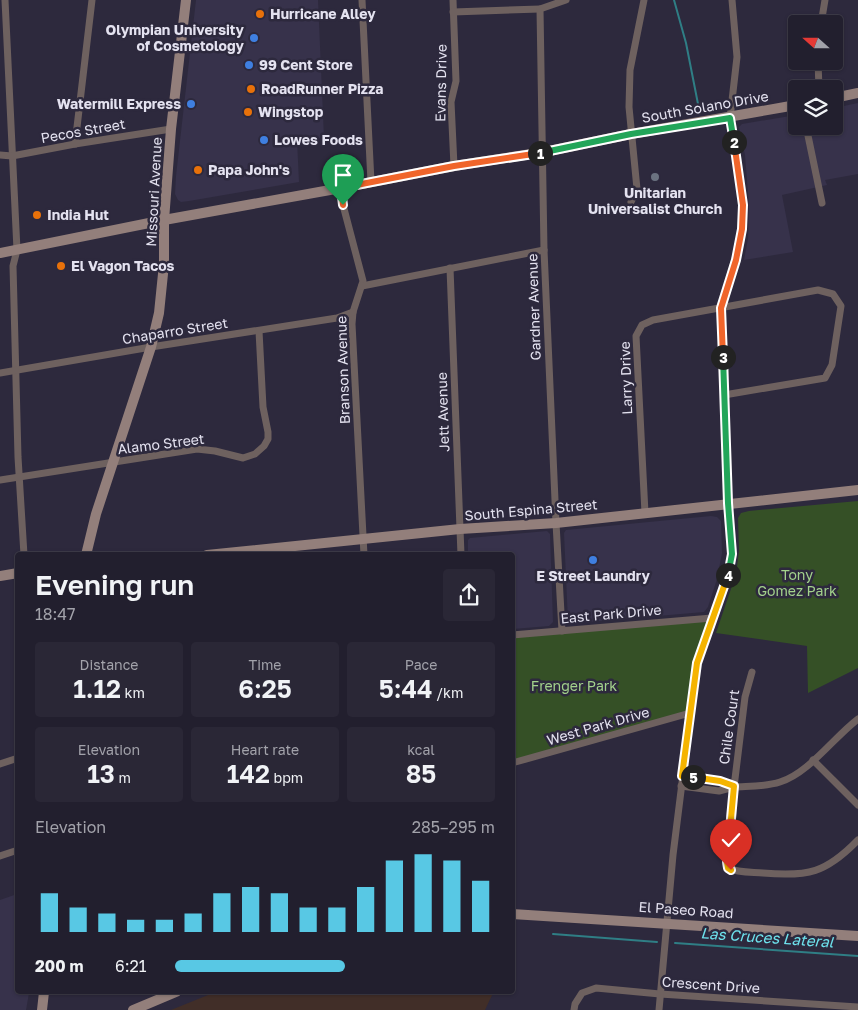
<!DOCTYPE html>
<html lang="en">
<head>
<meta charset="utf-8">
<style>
	:root { --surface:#221f2e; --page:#2a2736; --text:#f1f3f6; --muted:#a2a2aa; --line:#3f3d4a; --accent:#58c8e4 }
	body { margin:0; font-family:"Golos Text",sans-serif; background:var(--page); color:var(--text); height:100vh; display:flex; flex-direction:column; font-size:19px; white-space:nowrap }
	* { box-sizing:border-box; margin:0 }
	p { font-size:16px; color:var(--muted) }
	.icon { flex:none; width:28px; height:28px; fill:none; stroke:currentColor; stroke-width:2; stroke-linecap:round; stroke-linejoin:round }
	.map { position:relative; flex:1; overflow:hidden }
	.drawer { position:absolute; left:15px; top:552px; width:500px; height:442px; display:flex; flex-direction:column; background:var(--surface); border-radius:5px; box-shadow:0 1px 4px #0004,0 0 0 1px var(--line) }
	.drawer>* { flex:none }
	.needle { width:32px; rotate:291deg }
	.buttons { position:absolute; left:788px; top:15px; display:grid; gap:10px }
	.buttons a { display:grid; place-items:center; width:55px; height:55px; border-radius:5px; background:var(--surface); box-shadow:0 1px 4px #0004,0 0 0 1px var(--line); font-size:25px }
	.pin { position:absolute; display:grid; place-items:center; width:42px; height:42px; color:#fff; margin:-51px -21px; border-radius:50% 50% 50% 0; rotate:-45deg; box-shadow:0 0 5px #0007 }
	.pin .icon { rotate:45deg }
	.km { position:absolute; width:25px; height:25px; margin:-12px; border-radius:50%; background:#222; color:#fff; font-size:14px; line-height:25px; text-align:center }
	.round { display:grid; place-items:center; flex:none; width:52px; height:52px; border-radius:5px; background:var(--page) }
	.head { display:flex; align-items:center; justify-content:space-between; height:85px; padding:0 20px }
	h1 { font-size:28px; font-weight:600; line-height:38px }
	.figures { display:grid; grid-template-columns:repeat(3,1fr); gap:8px; height:85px; padding:5px 20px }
	.figures div { display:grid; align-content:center; border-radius:5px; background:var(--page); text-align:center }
	.figures b { font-size:25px; font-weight:600 }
	.figures small { font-size:14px; font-weight:400 }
	.figures p { font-size:14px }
	.chart { height:140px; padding:10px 20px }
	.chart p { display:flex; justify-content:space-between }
	.chart svg { width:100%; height:90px; margin-top:5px; stroke:var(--accent); stroke-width:6 }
	ul { padding:0 20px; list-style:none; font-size:16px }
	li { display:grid; grid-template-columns:80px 60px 1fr; align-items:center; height:38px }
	li i { height:12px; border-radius:6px; background:var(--accent) }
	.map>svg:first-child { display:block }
	.built { fill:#37324b }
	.education { fill:#412e28 }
	.green { fill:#355026 }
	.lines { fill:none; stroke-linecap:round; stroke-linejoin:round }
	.stream { stroke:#2f7e85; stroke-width:2 }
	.street { stroke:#6e615f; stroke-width:7 }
	.secondary { stroke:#937f7b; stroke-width:10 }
	.split-1-casing { stroke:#fff; stroke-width:10 }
	.split-2-casing { stroke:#fff; stroke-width:10 }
	.split-3-casing { stroke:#fff; stroke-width:10 }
	.split-4-casing { stroke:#fff; stroke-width:10 }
	.split-5-casing { stroke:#fff; stroke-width:10 }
	.split-6-casing { stroke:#fff; stroke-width:10 }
	.split-1 { stroke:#f0652b; stroke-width:6 }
	.split-2 { stroke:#22a559; stroke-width:6 }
	.split-3 { stroke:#f0652b; stroke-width:6 }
	.split-4 { stroke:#22a559; stroke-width:6 }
	.split-5 { stroke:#f5b400; stroke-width:6 }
	.split-6 { stroke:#f5b400; stroke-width:6 }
	.food-dot { fill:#e8710a; stroke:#2d293d; stroke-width:2 }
	.shop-dot { fill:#3f7fe0; stroke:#2d293d; stroke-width:2 }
	.worship-dot { fill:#6b7280; stroke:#2d293d; stroke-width:2 }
	.labels { text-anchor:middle; stroke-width:5; stroke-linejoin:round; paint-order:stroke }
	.poi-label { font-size:14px; font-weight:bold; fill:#e4e2f0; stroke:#2d293d; text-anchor:start }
	.street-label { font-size:14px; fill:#e4e2f0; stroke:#2d293d }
	.park-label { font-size:14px; fill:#a3d28c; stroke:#2d293d }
	.water-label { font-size:15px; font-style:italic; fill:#6ee2ed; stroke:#2d293d }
</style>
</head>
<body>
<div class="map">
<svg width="858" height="1010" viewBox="0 0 858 1010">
	<rect width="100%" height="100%" fill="#2d293d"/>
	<g class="built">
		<polygon points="196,0 318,0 324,138 297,140 299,182 189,201 181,202 178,200 175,194 176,176"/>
		<polygon points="858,103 858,174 825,180 827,185 782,195 793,252 744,260 748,239 749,206 745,155 739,127 742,124 796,115 796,126 834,126 834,108"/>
		<polygon points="711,516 717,517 721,521 722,553 717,579 708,607 704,612 576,623 568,621 564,533 566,530"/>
		<polygon points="547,531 550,534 553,622 549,626 513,629 512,555 468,555 468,540 470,538"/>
		<polygon points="17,894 18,992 29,993 26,1010 0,1010 0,900"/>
	</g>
	<polygon class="education" points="213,993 213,992 493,993 485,1010 171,1010"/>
	<g class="green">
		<polygon points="858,501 858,668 808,693 807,646 716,633 736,574 739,551 738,518 741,513 749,511"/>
		<polygon points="712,618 697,663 690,713 513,762 513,634"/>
	</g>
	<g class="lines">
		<g class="stream">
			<polyline points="674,0 686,43 699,109"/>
			<polyline points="553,934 657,942"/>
			<polyline points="675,943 858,956"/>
		</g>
		<g class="street">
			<polyline points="5,0 17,250 13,266 18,457 24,555"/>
			<polyline points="362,0 371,182"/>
			<polyline points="453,0 456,81 451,102 454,166"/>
			<polyline points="453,12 540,9"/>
			<polyline points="821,24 825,0"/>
			<polyline points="818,61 819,89"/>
			<polyline points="806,126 822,203"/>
			<polyline points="75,144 92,0"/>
			<polyline points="0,155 12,156 75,144 171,129"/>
			<polyline points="341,188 343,205 363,281 353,312 352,324 364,555"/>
			<polyline points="631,202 637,189 629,107 630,70 644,0"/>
			<polyline points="450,268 461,555"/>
			<polyline points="362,286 544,250"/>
			<polyline points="0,373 151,347 337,318 353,312"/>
			<polyline points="0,480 197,449 215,451 243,458 255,454 264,446 268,439 268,432 263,407 259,331"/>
			<polyline points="645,513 636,336 642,325 653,320 818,290 833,294 841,306 832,365 825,378 724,395"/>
			<polyline points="562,631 556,523 544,250 540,9 566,0"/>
			<polyline points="512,635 712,618"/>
			<path d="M 752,672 L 745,697 L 734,787 L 727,862 L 728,868 C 738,873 752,872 763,873 C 808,877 826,873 858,840"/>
			<polyline points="813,760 858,805"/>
			<polyline points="512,763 690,713"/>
			<polyline points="0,764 18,758"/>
			<polyline points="681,786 719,791 734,787 720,781 682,776"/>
			<path d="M 734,787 C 749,786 765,787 780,782 C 809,773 834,737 858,719"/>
			<polyline points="0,856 18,850"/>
			<polyline points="574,1010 575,1004 582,993 596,988 660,994 858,1007"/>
			<polyline points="659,1010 673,855 697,663 726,583 732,553 729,503 721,308 737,252 742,229 743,205 730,118 737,57 732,0"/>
		</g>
		<g class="secondary">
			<polyline points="834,98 858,93"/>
			<polyline points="0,253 164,220 341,188 454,166 544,152 631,134 796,105"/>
			<polyline points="86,555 96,514 151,347 159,313 164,264 164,220 171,129 186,0"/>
			<polyline points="207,555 460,529 556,523 858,490"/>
			<polyline points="0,576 18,573"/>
			<polyline points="512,914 858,936"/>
			<polyline points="42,1010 44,992"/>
			<polyline points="133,1010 176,992"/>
		</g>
	</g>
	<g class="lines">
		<defs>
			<polyline id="split-1" points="343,205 341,188 454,166 540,153"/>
			<polyline id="split-2" points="540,153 631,134 730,118 734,142"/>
			<polyline id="split-3" points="723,357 721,308 736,260 742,229 743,205 734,142"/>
			<polyline id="split-4" points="723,357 728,503 732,554 728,575"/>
			<polyline id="split-5" points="693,777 682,776 697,663 728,575"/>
			<polyline id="split-6" points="693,777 720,781 734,786 727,862 728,868 731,870"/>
		</defs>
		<use href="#split-1" class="split-1-casing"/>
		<use href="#split-2" class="split-2-casing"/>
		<use href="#split-3" class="split-3-casing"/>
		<use href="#split-4" class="split-4-casing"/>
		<use href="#split-5" class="split-5-casing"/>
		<use href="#split-6" class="split-6-casing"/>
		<use href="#split-1" class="split-1"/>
		<use href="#split-2" class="split-2"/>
		<use href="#split-3" class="split-3"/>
		<use href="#split-4" class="split-4"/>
		<use href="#split-5" class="split-5"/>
		<use href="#split-6" class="split-6"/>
	</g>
	<g class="food-dot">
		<circle cx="260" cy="14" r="5"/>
		<circle cx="251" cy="89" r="5"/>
		<circle cx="248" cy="112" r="5"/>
		<circle cx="198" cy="170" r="5"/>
		<circle cx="37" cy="215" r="5"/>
		<circle cx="61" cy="266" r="5"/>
	</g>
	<g class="shop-dot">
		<circle cx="254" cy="38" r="5"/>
		<circle cx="249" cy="65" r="5"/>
		<circle cx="191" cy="104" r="5"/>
		<circle cx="264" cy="140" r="5"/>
		<circle cx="593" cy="560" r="5"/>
	</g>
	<circle class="worship-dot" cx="655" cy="177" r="5"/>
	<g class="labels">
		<g class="poi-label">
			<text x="270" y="19">Hurricane Alley</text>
			<text x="244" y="35" text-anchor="end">Olympian University<tspan x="244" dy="16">of Cosmetology</tspan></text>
			<text x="259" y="70">99 Cent Store</text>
			<text x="261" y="94">RoadRunner Pizza</text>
			<text x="181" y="109" text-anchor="end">Watermill Express</text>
			<text x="258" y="117">Wingstop</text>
			<text x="274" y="145">Lowes Foods</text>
			<text x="208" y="175">Papa John's</text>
			<text x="655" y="198" text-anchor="middle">Unitarian<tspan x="655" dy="16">Universalist Church</tspan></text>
			<text x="47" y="220">India Hut</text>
			<text x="71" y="271">El Vagon Tacos</text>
			<text x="593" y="581" text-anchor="middle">E Street Laundry</text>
		</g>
		<g class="street-label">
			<text transform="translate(441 83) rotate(-89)" y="5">Evans Drive</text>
			<text transform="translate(705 107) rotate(-10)" y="5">South Solano Drive</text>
			<text transform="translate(83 131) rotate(-10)" y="5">Pecos Street</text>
			<text transform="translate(154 192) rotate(-87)" y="5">Missouri Avenue</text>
			<text transform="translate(534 307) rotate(-92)" y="5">Gardner Avenue</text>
			<text transform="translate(175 331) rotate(-9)" y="5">Chaparro Street</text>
			<text transform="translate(343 370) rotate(-92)" y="5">Branson Avenue</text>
			<text transform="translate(626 378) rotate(-92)" y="5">Larry Drive</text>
			<text transform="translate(443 412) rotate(-92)" y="5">Jett Avenue</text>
			<text transform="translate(161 444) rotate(-7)" y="5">Alamo Street</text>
			<text transform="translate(531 510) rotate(-5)" y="5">South Espina Street</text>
			<text transform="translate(611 614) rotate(-5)" y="5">East Park Drive</text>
			<text transform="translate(598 726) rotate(-16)" y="5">West Park Drive</text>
			<text transform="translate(729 727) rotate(-82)" y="5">Chile Court</text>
			<text transform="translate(686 910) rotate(4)" y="5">El Paseo Road</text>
			<text transform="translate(711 985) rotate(4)" y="5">Crescent Drive</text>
		</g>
		<g class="park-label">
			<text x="797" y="580">Tony<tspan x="797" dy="16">Gomez Park</tspan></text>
			<text x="574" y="691">Frenger Park</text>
		</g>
		<g class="water-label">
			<text transform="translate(767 938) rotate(4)" y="5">Las Cruces Lateral</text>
		</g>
	</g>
</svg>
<div class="buttons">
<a><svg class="needle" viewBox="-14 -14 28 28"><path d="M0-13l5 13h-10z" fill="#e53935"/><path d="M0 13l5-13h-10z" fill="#a2a2aa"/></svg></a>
<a><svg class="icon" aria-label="layers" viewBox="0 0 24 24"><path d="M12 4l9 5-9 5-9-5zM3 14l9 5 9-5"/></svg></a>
</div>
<div class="pin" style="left:343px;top:205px;background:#1e9e55"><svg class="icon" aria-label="arrive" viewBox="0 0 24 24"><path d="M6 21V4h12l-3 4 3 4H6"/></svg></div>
<div class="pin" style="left:731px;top:870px;background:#d93025"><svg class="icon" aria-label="check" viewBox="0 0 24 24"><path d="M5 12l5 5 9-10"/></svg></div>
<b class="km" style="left:540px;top:153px">1</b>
<b class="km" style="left:734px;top:142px">2</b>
<b class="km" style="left:723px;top:357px">3</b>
<b class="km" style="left:728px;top:575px">4</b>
<b class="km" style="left:693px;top:777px">5</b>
<section class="drawer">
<div class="head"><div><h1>Evening run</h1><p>18:47</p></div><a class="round"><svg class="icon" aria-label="share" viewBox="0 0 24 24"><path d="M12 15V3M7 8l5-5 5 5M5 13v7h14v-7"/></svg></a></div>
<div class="figures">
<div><p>Distance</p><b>1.12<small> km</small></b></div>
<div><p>Time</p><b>6:25</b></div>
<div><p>Pace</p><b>5:44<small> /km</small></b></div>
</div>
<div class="figures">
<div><p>Elevation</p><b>13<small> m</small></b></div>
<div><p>Heart rate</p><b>142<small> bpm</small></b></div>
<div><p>kcal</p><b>85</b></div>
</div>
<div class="chart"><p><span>Elevation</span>285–295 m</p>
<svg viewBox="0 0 160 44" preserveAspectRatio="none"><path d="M5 44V25M15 44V32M25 44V35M35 44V38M45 44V38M55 44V35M65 44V25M75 44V22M85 44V25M95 44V32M105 44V32M115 44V22M125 44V9M135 44V6M145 44V9M155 44V19"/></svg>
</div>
<ul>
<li><b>200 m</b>6:21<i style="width:53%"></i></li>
</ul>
</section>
</div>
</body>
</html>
